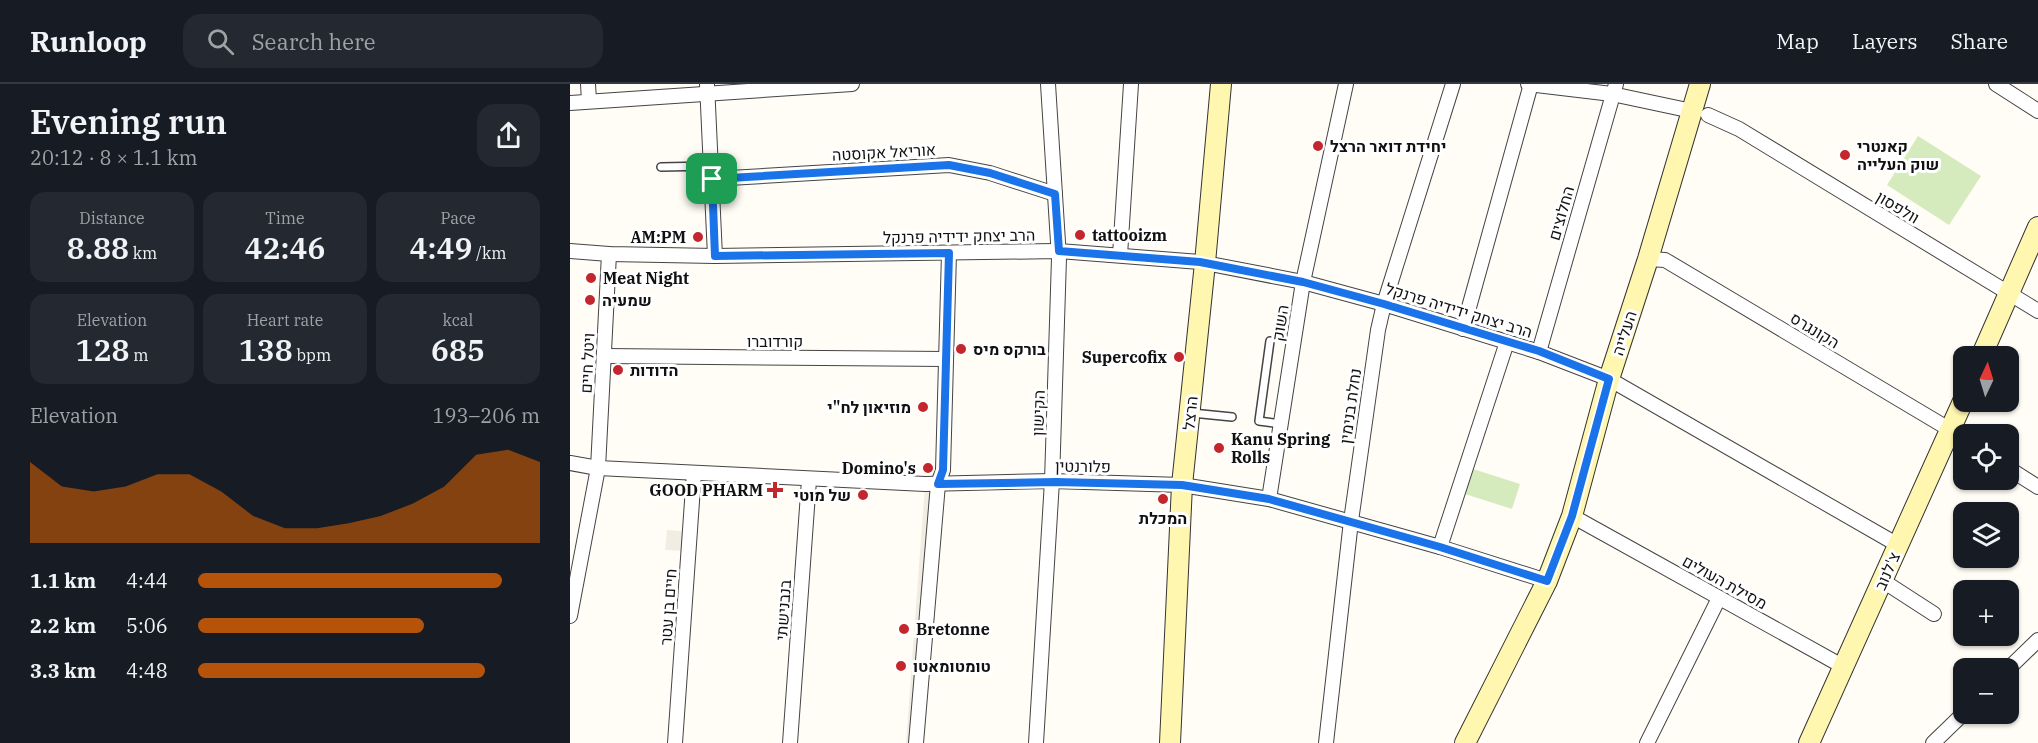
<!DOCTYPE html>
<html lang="en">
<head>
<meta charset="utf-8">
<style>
	:root { --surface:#171b24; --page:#242831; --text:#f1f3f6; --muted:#9ea1a6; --line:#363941; --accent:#b45309 }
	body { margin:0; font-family:"IBM Plex Serif",Heebo,serif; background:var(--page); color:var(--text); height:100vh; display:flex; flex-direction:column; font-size:22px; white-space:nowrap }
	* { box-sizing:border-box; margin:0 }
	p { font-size:20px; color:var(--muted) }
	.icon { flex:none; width:33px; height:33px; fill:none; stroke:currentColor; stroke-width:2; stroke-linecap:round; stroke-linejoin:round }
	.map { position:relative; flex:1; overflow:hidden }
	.panel { display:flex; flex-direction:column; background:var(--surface); width:570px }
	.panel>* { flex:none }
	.needle { width:39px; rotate:4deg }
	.buttons { position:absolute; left:1383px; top:262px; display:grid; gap:12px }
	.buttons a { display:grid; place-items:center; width:66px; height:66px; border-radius:12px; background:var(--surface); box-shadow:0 2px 4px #0004; font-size:30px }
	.pin { position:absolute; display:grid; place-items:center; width:51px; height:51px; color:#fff; margin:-26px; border-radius:12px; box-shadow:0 3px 9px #0006 }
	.round { display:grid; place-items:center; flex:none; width:63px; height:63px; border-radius:18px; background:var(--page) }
	.headline { display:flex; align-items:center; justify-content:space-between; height:102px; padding:0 30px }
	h1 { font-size:33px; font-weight:600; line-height:45px }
	.stats { display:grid; grid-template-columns:repeat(3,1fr); gap:9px; height:102px; padding:6px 30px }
	.stats div { display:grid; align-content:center; border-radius:15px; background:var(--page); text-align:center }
	.stats b { font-size:30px; font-weight:600 }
	.stats small { font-size:16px; font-weight:400 }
	.stats p { font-size:16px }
	.chart { height:168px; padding:12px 30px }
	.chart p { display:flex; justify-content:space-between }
	.chart svg { width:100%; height:108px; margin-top:6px; fill:var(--accent); opacity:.7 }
	ul { padding:0 30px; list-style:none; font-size:20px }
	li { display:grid; grid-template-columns:96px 72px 1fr; align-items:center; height:45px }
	li i { height:15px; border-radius:8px; background:var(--accent) }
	header { display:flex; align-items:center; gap:36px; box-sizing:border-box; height:84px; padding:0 30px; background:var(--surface); border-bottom:2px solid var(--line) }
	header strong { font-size:28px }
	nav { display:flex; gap:33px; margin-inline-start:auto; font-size:21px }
	.search { width:420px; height:54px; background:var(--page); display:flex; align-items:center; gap:15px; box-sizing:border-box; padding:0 21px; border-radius:18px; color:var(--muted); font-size:22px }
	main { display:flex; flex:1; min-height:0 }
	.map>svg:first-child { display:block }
	.green { fill:#d5ebbd }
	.plaza { fill:#f1ede2 }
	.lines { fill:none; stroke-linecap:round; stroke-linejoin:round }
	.lane-casing { stroke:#444; stroke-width:10 }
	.street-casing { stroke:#444; stroke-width:16 }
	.secondary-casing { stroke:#333; stroke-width:22 }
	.lane { stroke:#fff; stroke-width:7 }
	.street { stroke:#fff; stroke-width:14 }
	.secondary { stroke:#fff6b0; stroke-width:20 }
	.route-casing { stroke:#fff; stroke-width:12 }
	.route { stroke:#1a73e8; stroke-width:8 }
	.poi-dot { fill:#c4262e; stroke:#fff; stroke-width:2 }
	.labels { text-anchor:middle; stroke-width:6; stroke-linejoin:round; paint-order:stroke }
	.poi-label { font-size:16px; font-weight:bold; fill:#111; stroke:#fff; text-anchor:start }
	.street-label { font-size:16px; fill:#111; stroke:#fff }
</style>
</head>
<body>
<header>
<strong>Runloop</strong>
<div class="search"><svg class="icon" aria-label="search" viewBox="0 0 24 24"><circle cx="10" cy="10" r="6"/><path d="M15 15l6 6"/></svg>Search here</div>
<nav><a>Map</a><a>Layers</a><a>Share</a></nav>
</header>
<main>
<section class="panel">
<div class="headline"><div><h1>Evening run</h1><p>20:12 · 8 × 1.1 km</p></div><a class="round"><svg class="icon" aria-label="share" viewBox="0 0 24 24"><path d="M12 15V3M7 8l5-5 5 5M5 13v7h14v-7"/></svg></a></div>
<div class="stats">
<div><p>Distance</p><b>8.88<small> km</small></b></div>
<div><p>Time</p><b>42:46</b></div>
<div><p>Pace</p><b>4:49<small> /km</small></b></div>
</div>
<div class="stats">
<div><p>Elevation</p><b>128<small> m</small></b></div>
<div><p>Heart rate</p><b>138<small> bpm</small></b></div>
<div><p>kcal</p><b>685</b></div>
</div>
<div class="chart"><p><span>Elevation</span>193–206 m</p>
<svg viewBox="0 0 160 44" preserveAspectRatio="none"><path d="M0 44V11L10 21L20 23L30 21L40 16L50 16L60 23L70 33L80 38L90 38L100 36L110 33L120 28L130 21L140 8L150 6L160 11V44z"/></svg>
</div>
<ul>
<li><b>1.1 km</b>4:44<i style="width:89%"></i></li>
<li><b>2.2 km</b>5:06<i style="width:66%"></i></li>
<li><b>3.3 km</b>4:48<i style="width:84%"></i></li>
</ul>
</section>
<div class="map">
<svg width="1468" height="659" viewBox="0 0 1468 659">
	<rect width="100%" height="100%" fill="#fffdf5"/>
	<g class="green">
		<polygon points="1348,52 1411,92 1379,141 1317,101"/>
		<polygon points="903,385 950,400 942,425 895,410"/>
	</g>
	<g class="plaza">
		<polygon points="355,400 375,400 353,659 336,659"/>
		<polygon points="97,446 120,448 119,467 95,466"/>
	</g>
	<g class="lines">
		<defs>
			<g id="lane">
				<polyline points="91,83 141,82"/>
				<polyline points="700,257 689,337 711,340"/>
				<polyline points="622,329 662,333"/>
			</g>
			<g id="street">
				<polyline points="18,0 19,17"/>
				<polyline points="137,0 145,172"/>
				<polyline points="958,0 1042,10 1122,27"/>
				<polyline points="1426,0 1468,27"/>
				<polyline points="0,19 282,0"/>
				<polyline points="1138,31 1169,45 1468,227"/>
				<polyline points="142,95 379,81 420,89 485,110"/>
				<polyline points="0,167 39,170 145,172 489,167 630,178 733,198 814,220 969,268 1039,295 1328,461"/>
				<polyline points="550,171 561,0"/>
				<polyline points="1078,175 1095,176 1394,354"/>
				<polyline points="893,245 961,0"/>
				<polyline points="969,268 1046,0"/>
				<polyline points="34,272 376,275"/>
				<polyline points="0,379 28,384 355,400 482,397 612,401 699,415 870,463 977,497"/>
				<polyline points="1438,384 1468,403"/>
				<polyline points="699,415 733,198 776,0"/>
				<polyline points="1002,432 1274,583"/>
				<polyline points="870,463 937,258"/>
				<polyline points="1313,497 1364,530"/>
				<polyline points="0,532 28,384 39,170"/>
				<polyline points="1438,585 1468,556"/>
				<polyline points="105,659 124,389"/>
				<polyline points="220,659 239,396"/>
				<polyline points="346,659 368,400 373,386 379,169"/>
				<polyline points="466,659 482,397 489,174 478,0"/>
				<polyline points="756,659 781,437 808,246 814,220 883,0"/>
				<polyline points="1077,659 1149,514"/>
				<polyline points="1363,659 1394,629"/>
			</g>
			<g id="secondary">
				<polyline points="1411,273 1468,143"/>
				<polyline points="600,659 612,401 635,179 651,0"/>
				<polyline points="895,659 977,497 1002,432 1039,295 1078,175 1130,0"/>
				<polyline points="1239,659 1394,315"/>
			</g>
		</defs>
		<use href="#lane" class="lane-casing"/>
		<use href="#street" class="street-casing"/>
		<use href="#secondary" class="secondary-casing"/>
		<use href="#lane" class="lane"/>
		<use href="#street" class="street"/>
		<use href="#secondary" class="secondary"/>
	</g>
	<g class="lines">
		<defs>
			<polygon id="route" points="379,81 420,89 485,110 489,167 630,178 733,198 814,220 969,267 1039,295 1002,432 977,497 870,463 699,415 612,401 486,398 368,400 373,386 379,169 145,172 142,95"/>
		</defs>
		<use href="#route" class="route-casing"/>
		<use href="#route" class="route"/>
	</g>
	<g class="poi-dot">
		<circle cx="748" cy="62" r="6"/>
		<circle cx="1275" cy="71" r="6"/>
		<circle cx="510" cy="151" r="6"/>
		<circle cx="128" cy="153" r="6"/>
		<circle cx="21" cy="194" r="6"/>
		<circle cx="20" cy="216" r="6"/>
		<circle cx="391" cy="265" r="6"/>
		<circle cx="609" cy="273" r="6"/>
		<circle cx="48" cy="286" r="6"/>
		<circle cx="353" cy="323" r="6"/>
		<circle cx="649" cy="364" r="6"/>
		<circle cx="358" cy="384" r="6"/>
		<path d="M202 397h6v6h6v6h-6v6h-6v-6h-6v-6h6z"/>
		<circle cx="293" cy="411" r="6"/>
		<circle cx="593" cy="415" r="6"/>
		<circle cx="334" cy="545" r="6"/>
		<circle cx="331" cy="582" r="6"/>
	</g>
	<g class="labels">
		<g class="poi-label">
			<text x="760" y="68">יחידת דואר הרצל</text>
			<text x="1287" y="68">קאנטרי<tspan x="1287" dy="18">שוק העלייה</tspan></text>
			<text x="522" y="157">tattooizm</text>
			<text x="116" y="159" text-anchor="end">AM:PM</text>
			<text x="33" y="200">Meat Night</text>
			<text x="32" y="222">שמעיה</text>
			<text x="403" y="271">בורקס מיס</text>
			<text x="597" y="279" text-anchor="end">Supercofix</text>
			<text x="60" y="292">הדודות</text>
			<text x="341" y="329" text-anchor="end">מוזיאון לח"י</text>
			<text x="661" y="361">Kanu Spring<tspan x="661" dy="18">Rolls</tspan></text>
			<text x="346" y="390" text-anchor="end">Domino's</text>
			<text x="193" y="412" text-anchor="end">GOOD PHARM</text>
			<text x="281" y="417" text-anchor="end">של מוטי</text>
			<text x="593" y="440" text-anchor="middle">המכלת</text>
			<text x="346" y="551">Bretonne</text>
			<text x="343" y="588">טומטומאטו</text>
		</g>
		<g class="street-label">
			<text transform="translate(314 68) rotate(-3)" y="6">אוריאל אקוסטה</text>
			<text transform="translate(1328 123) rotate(31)" y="6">וולפסון</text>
			<text transform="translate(991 129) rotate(-74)" y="6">החלוצים</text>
			<text transform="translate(389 152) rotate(-1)" y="6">הרב יצחק ידידיה פרנקל</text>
			<text transform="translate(889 226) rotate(17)" y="6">הרב יצחק ידידיה פרנקל</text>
			<text transform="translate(710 239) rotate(-81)" y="6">השוק</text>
			<text transform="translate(1245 246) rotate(31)" y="6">הקונגרס</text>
			<text transform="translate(1054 249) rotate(-72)" y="6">העלייה</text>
			<text x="205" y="263">קורדוברו</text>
			<text transform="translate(17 279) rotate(-87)" y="6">ויטל חיים</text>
			<text transform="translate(780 322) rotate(-82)" y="6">נחלת בנימין</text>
			<text transform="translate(468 329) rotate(-88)" y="6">הקישון</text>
			<text transform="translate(620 329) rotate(-84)" y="6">הרצל</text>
			<text transform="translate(513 382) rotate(1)" y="6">פלורנטין</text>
			<text transform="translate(1317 487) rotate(-66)" y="6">צ'לנוב</text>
			<text transform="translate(1155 498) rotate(29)" y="6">מסילת העולים</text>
			<text transform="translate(98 523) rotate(-86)" y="6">חיים בן עטר</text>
			<text transform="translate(213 526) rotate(-86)" y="6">בנבנישתי</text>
		</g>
	</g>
</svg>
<div class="buttons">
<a><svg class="needle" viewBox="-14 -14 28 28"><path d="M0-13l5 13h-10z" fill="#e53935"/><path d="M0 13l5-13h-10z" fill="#9ea1a6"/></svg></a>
<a><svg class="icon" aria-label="locate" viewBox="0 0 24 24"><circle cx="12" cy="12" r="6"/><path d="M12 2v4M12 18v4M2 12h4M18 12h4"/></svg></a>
<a><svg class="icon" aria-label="layers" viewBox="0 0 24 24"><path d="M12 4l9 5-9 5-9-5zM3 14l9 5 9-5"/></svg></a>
<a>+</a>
<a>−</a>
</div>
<div class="pin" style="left:142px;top:95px;background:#1e9e55"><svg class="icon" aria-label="arrive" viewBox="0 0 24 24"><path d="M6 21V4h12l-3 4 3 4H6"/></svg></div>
</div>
</main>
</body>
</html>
